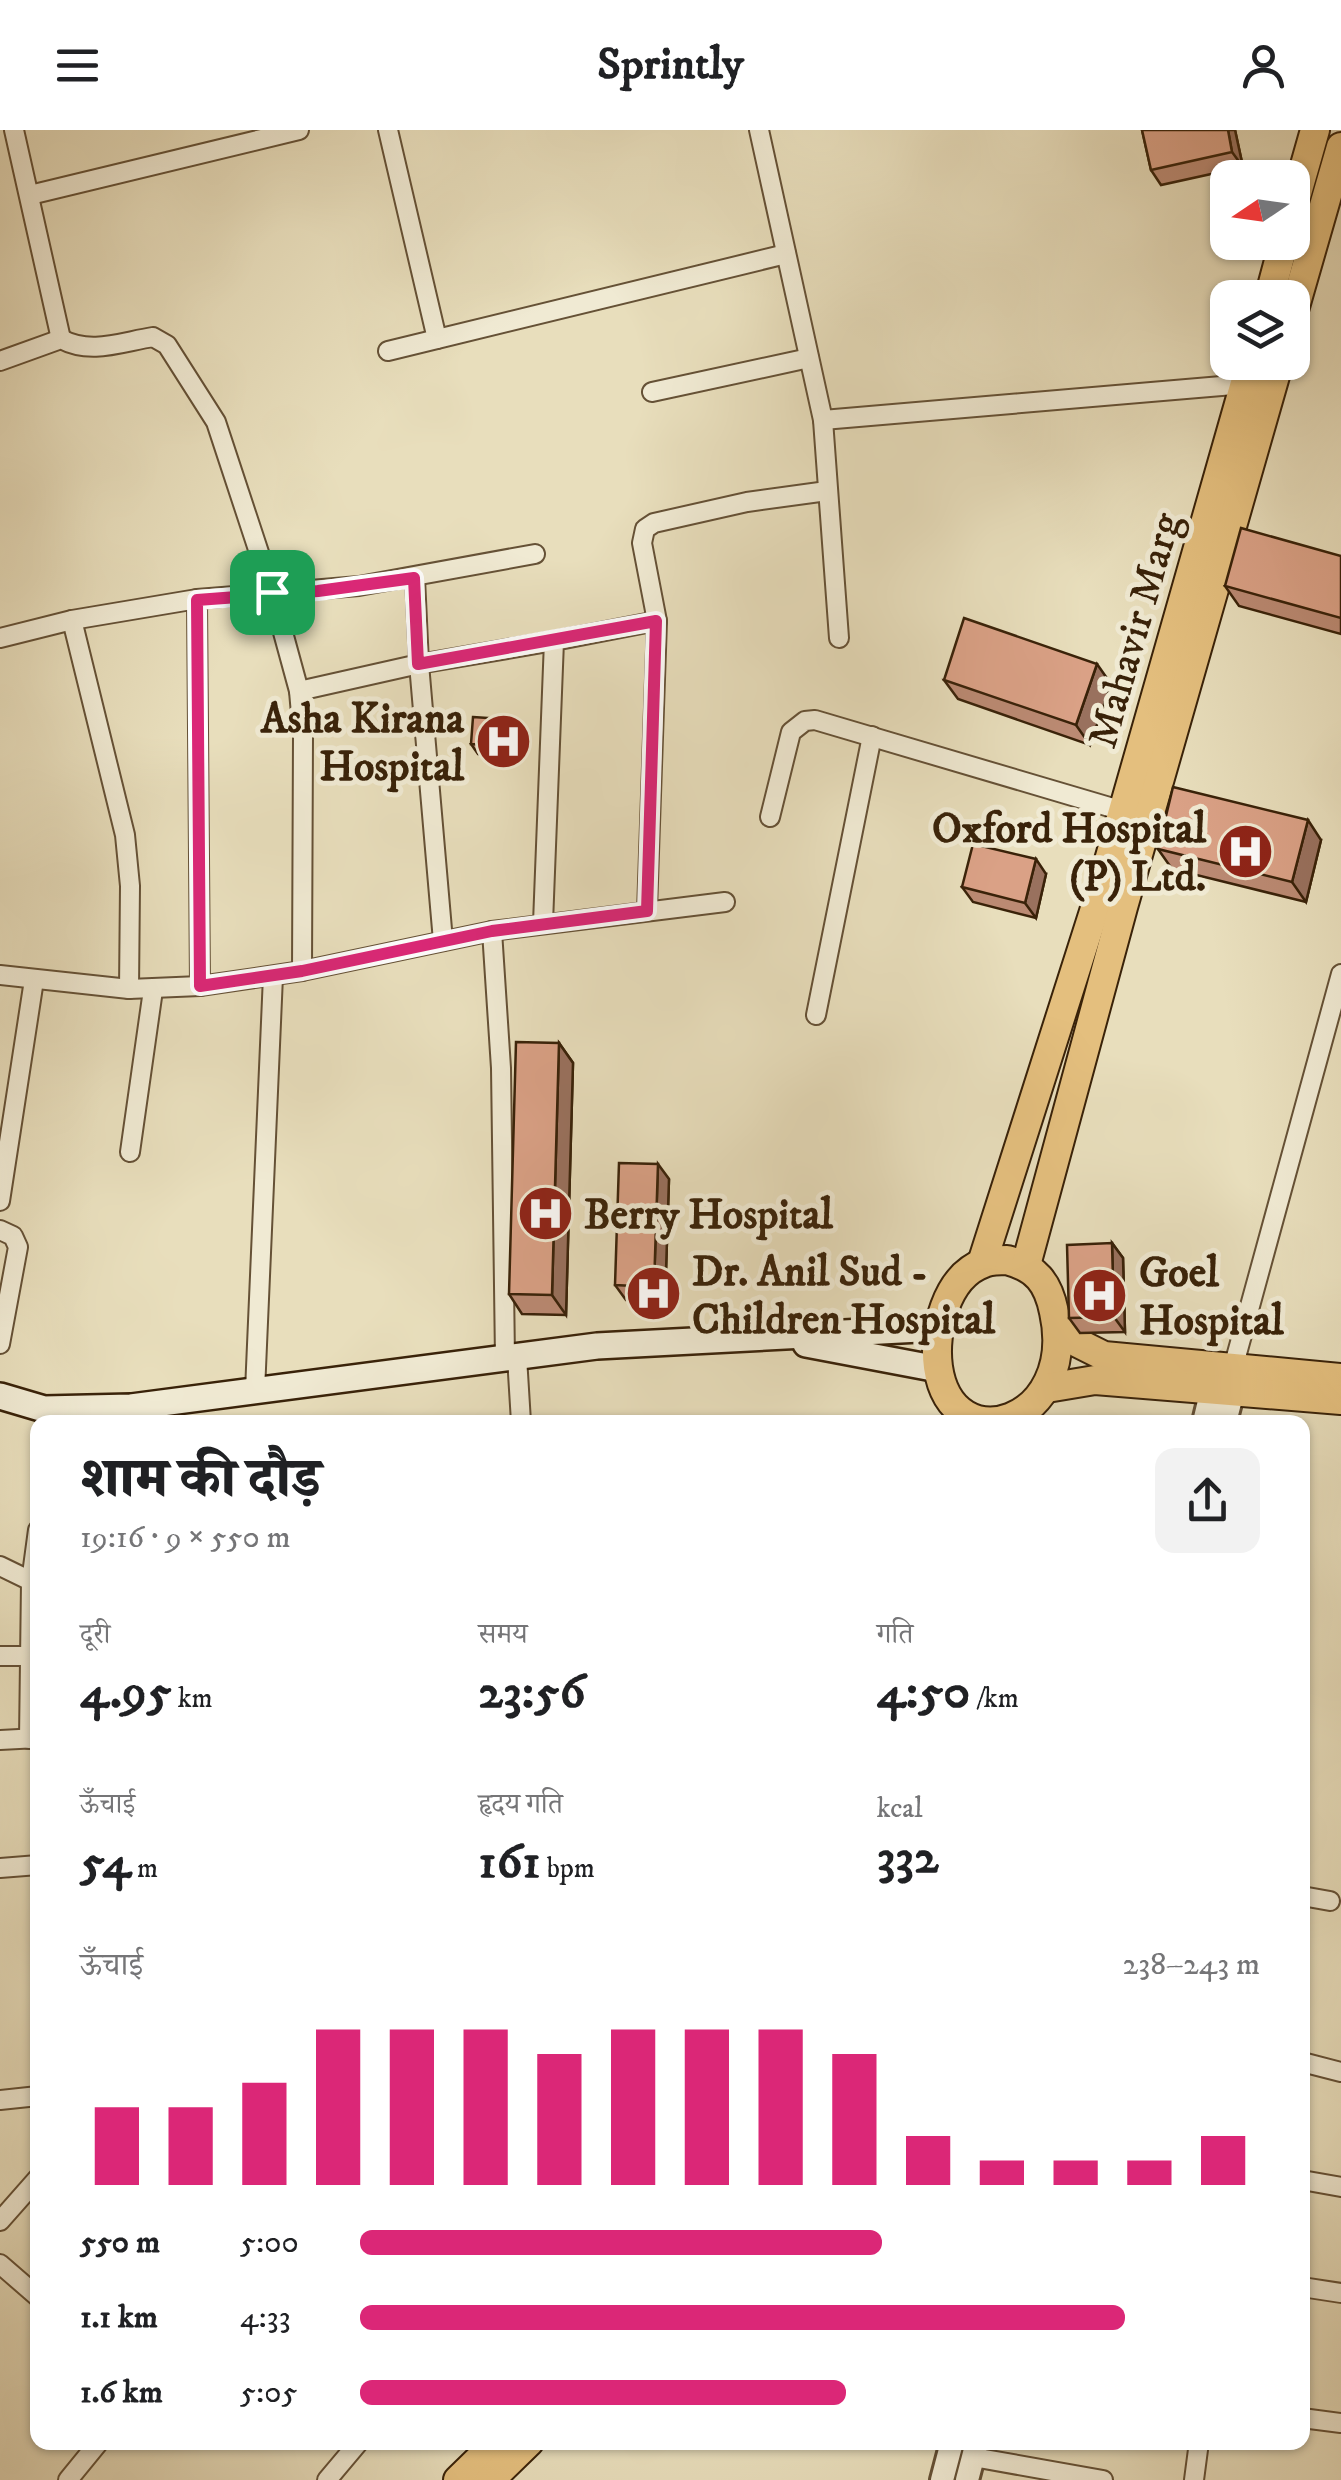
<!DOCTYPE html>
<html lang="hi">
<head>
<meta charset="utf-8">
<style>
	:root { --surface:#fff; --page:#f2f2f2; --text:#202124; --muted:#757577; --accent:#db2777 }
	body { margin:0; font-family:"IM FELL DW Pica","Noto Serif Devanagari",serif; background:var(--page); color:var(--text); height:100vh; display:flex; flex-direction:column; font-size:38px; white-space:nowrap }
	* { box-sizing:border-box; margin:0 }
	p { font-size:32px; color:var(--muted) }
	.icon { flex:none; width:55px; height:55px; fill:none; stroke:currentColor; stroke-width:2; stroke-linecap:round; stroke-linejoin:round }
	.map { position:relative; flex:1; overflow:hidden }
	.drawer { position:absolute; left:30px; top:1285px; width:1280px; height:1035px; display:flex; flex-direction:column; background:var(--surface); border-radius:20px; box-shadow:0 2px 8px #0004 }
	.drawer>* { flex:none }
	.needle { width:65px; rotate:257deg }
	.buttons { position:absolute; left:1210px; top:30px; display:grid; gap:20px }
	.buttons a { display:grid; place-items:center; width:100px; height:100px; border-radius:20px; background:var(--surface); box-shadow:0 2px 8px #0004; font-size:50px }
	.pin { position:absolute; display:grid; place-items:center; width:85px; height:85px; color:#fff; margin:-42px; border-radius:20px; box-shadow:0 5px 15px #0006 }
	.round { display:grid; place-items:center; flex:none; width:105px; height:105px; border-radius:20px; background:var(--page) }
	.summary { display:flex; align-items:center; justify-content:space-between; height:170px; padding:0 50px }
	h1 { font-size:55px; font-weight:800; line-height:75px }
	.figures { display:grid; grid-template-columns:repeat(3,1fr); gap:15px; height:170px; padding:10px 50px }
	.figures div { display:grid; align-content:center }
	.figures b { font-size:50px; font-weight:800 }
	.figures small { font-size:28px; font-weight:400 }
	.figures p { font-size:28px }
	.chart { height:280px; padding:20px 50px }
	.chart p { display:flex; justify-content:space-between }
	.chart svg { width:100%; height:180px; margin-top:10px; stroke:var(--accent); stroke-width:6 }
	ul { padding:0 50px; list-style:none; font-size:32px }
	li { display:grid; grid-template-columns:160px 120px 1fr; align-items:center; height:75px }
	li i { height:25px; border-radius:12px; background:var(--accent) }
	header { display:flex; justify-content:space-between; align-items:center; height:130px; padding:0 50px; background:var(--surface); font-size:45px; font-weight:800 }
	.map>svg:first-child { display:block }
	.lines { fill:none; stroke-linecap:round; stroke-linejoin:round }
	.minor-casing { stroke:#655136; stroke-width:22 }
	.tertiary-casing { stroke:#655136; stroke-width:28 }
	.secondary-casing { stroke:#392209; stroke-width:30 }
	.trunk-casing { stroke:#392209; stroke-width:32 }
	.minor { stroke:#f0ead3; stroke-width:18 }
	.tertiary { stroke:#f0ead3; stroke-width:22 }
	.secondary { stroke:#f0ead3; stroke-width:25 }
	.trunk { stroke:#e4bf7e; stroke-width:28 }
	.wall { fill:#bb8a73; stroke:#392209; stroke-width:2.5 }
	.shaded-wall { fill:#99715e; stroke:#392209; stroke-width:2.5 }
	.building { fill:#daa186; stroke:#392209; stroke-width:2.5 }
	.route-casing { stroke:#fff; stroke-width:20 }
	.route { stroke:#db2777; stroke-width:12 }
	.labels { text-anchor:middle; stroke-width:10; stroke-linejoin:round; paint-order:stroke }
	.street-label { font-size:42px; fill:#392209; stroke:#f0ead3 }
	.poi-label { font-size:42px; font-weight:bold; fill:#392209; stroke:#f0ead3; text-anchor:start }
</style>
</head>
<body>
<header><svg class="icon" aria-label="menu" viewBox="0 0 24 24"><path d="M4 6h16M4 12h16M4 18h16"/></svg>Sprintly<svg class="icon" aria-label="person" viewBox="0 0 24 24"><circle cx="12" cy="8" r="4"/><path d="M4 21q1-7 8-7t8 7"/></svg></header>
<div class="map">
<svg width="1341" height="2350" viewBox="0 0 1341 2350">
	<rect width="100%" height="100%" fill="#e8debc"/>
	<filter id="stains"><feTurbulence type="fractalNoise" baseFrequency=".002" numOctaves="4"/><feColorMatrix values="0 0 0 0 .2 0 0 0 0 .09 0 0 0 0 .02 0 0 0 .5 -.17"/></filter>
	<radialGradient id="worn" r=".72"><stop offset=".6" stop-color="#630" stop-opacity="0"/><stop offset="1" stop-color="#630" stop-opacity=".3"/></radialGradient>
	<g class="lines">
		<defs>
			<g id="minor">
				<polyline points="14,0 61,209"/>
				<polyline points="388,0 437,209"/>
				<polyline points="759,0 823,290 839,508"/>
				<polyline points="30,65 299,0"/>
				<polyline points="388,221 786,124"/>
				<path d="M 0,231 L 61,209 C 91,225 121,212 153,207 L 167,215 L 216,292 L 272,462 L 299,561 L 303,607 L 302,841"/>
				<polyline points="652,262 809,228"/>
				<polyline points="823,290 1245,254"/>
				<polyline points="415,448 419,534 443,811"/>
				<polyline points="197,469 200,856"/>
				<polyline points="72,490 125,705 130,756 129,859"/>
				<polyline points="0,508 72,490 197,469 359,456 535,424"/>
				<polyline points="299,561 419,534 554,511"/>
				<polyline points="770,687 791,602 805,591 815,590 1123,681"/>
				<polyline points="647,781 657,491"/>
				<polyline points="543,793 554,511 657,491 642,413 645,399 654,393 747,372 827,361"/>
				<polyline points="492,801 501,938 505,1228"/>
				<polyline points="0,845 129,859 200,856 302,841 492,801 725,772"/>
				<polyline points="816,885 872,606"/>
				<polyline points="130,1022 153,860"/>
				<polyline points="0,1071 34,850"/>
				<polyline points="0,1100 13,1106 18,1117 0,1214"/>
				<polyline points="517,1227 521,1292"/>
				<polyline points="1233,1238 1341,844"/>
				<polyline points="255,1261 273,846"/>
				<polyline points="0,1436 37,1454"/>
				<polyline points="0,1526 32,1526"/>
				<polyline points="29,1609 31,1452 38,1400"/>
				<polyline points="0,1610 38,1608"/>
				<polyline points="0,1738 38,1735"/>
				<polyline points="1302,1766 1330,1771"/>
				<polyline points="1302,1932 1341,1942"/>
				<polyline points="0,1970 38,1966"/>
				<polyline points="1302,2050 1341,2057"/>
				<polyline points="0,2091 38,2048"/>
				<polyline points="0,2134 38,2167"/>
				<polyline points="1302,2157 1341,2163"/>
				<polyline points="1302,2288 1341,2293"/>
				<polyline points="973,2327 1103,2350"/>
				<polyline points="68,2350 99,2312"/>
				<polyline points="327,2350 359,2312"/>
				<polyline points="1194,2350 1199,2312"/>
			</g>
			<g id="tertiary">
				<polyline points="1204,1292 1212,1259"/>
				<polyline points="1225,1292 1233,1261"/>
				<polyline points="942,2350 952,2312"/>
				<polyline points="967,2350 977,2312"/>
			</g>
			<g id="secondary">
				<polyline points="806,1214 938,1239"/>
				<polyline points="0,1266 44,1279 131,1277 597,1216 939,1198"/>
			</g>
			<g id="trunk">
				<polyline points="1292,81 1315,0"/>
				<polyline points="1269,168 1284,112"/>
				<polyline points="1292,187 1341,17"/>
				<path d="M 1007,1130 C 1036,1138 1048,1152 1054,1182 C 1079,1294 952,1333 938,1237 C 933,1202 946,1146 984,1133 C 991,1130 1000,1130 1007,1130 Z"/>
				<polyline points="982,1133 1098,769 1251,232"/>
				<polyline points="1026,1135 1123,777 1279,232"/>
				<polyline points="1056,1190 1078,1213 1104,1226 1341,1248"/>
				<polyline points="1047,1258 1095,1250 1341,1270"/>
				<polyline points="458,2350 497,2312"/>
				<polyline points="490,2350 529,2312"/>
			</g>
		</defs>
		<use href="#minor" class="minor-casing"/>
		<use href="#tertiary" class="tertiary-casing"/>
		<use href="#secondary" class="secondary-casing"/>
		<use href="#trunk" class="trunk-casing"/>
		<use href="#minor" class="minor"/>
		<use href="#tertiary" class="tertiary"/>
		<use href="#secondary" class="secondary"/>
		<use href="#trunk" class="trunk"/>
	</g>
	<g class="wall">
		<polygon points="1142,0 1235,0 1243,37 1161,55 1151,40"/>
		<polygon points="1341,426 1341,504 1239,476 1225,456"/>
		<polygon points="944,550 1111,554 1090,615 958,569"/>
		<polygon points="523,600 522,627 478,624 471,614"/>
		<polygon points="1321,710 1306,772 1172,739 1158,719"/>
		<polygon points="1046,744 1036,788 973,772 962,757"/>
		<polygon points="559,913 573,933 566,1185 522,1184 509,1164"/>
		<polygon points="669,1049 665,1172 626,1170 615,1155"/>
		<polygon points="1112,1113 1123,1128 1125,1202 1080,1203 1069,1188"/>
	</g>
	<g class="shaded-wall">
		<polygon points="1228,0 1235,0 1243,37 1232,22"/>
		<polygon points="1097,534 1111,554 1090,615 1076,595"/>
		<polygon points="516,590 523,600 522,627 515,617"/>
		<polygon points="1308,690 1321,710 1306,772 1292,752"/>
		<polygon points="1036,729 1046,744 1036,788 1025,773"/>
		<polygon points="559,913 573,933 566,1185 552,1165"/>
		<polygon points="658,1034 669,1049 665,1172 654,1157"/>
		<polygon points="1112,1113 1123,1128 1125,1202 1114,1187"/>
	</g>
	<g class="building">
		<polygon points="1142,0 1228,0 1232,22 1151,40"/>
		<polygon points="1241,398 1341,426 1341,488 1225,456"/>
		<polygon points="964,488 1097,534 1076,595 944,550"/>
		<polygon points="473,587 516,590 515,617 471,614"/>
		<polygon points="1173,657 1308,690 1292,752 1158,719"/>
		<polygon points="973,714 1036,729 1025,773 962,757"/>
		<polygon points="516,912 559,913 552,1165 509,1164"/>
		<polygon points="619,1033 658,1034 654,1157 615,1155"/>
		<polygon points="1112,1113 1114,1187 1069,1188 1067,1115"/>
	</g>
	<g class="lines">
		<defs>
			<polygon id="route" points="414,448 418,534 656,491 647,781 492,801 302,841 200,856 197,470 318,461"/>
		</defs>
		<use href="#route" class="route-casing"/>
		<use href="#route" class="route"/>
	</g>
	<defs>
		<symbol id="hospital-disc" viewBox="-11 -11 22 22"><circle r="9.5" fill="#8f2418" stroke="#f0ead3"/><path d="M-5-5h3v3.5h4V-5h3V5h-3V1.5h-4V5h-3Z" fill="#fff"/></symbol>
	</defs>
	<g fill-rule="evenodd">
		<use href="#hospital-disc" x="472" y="580" width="63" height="63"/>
		<use href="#hospital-disc" x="1214" y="690" width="63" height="63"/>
		<use href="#hospital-disc" x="514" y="1052" width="63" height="63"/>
		<use href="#hospital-disc" x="622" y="1132" width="63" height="63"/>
		<use href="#hospital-disc" x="1068" y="1134" width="63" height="63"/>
	</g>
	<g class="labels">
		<g class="street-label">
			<text transform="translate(1133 500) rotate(-74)" y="15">Mahavir Marg</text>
		</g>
		<g class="poi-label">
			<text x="464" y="602" text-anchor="end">Asha Kirana<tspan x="464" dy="48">Hospital</tspan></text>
			<text x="1206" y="712" text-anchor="end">Oxford Hospital<tspan x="1206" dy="48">(P) Ltd.</tspan></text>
			<text x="584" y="1098">Berry Hospital</text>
			<text x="692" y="1155">Dr. Anil Sud -<tspan x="692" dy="48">Children Hospital</tspan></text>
			<text x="1139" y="1156">Goel<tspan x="1139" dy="48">Hospital</tspan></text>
		</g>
	</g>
	<rect width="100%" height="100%" filter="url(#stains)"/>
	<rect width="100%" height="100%" fill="url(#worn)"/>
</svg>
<div class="buttons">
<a><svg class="needle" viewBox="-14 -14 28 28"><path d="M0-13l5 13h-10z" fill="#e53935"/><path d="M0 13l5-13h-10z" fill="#757577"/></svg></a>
<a><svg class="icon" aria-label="layers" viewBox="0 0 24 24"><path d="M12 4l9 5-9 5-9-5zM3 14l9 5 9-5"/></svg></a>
</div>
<div class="pin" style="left:272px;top:462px;background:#1e9e55"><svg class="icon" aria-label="arrive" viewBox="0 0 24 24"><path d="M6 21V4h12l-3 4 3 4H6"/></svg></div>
<section class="drawer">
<div class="summary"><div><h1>शाम की दौड़</h1><p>19:16 · 9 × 550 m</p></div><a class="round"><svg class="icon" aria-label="share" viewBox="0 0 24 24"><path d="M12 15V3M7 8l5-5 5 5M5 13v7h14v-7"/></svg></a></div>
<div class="figures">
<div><p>दूरी</p><b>4.95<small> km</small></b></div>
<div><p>समय</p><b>23:56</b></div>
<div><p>गति</p><b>4:50<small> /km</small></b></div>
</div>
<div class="figures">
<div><p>ऊँचाई</p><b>54<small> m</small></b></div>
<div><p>हृदय गति</p><b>161<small> bpm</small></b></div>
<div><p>kcal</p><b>332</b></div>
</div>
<div class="chart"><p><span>ऊँचाई</span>238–243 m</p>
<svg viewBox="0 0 160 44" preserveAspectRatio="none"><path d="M5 44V25M15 44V25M25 44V19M35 44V6M45 44V6M55 44V6M65 44V12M75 44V6M85 44V6M95 44V6M105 44V12M115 44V32M125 44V38M135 44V38M145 44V38M155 44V32"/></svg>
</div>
<ul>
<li><b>550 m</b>5:00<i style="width:58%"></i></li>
<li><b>1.1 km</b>4:33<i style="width:85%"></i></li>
<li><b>1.6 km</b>5:05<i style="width:54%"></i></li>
</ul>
</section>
</div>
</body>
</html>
